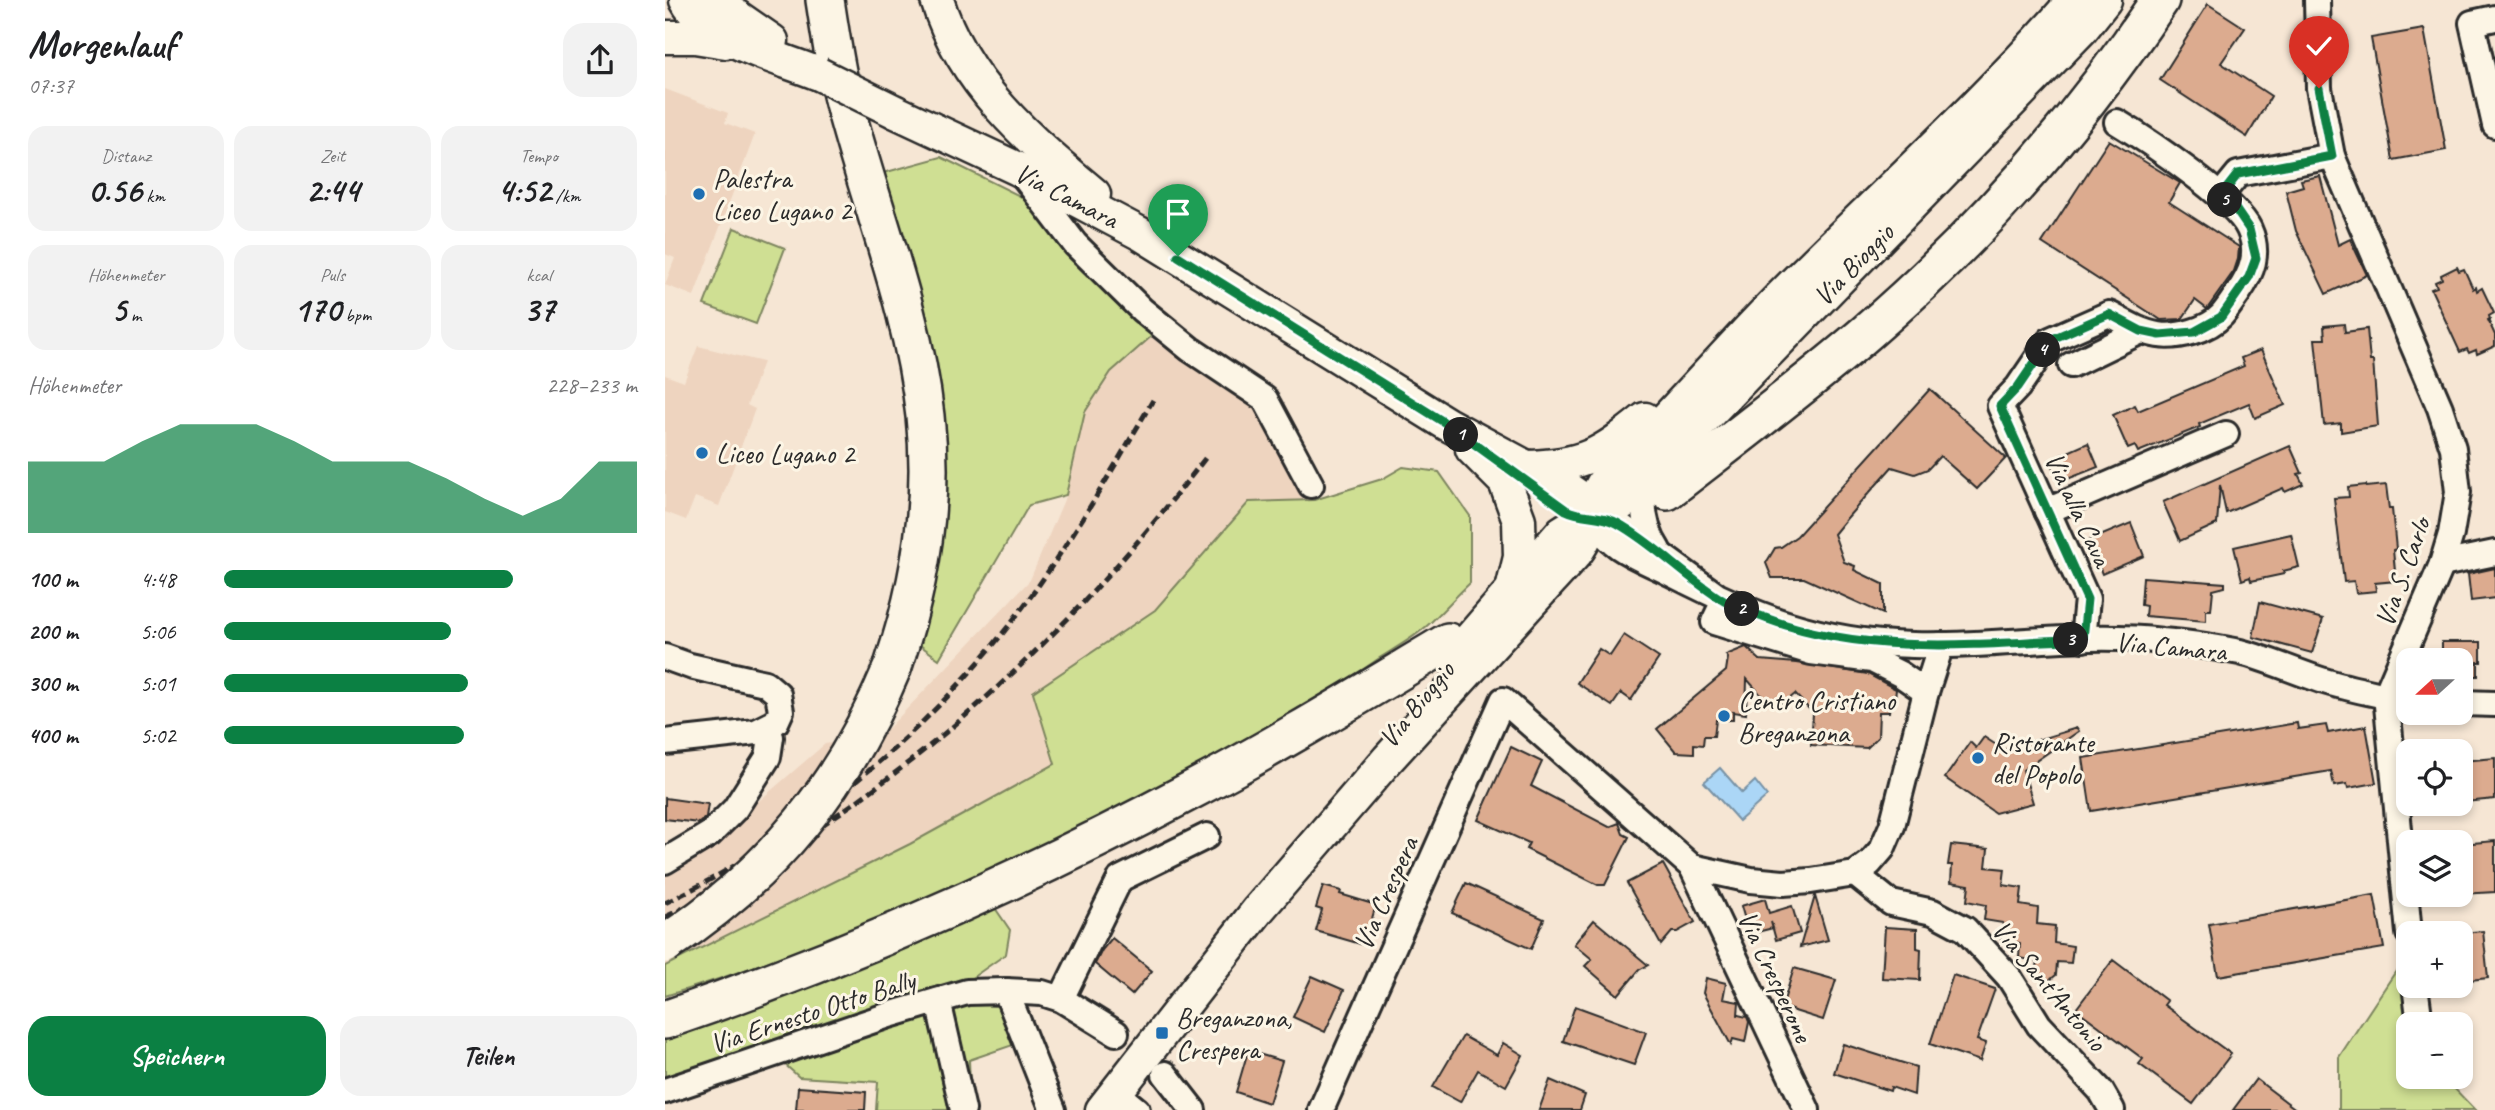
<!DOCTYPE html>
<html lang="de">
<head>
<meta charset="utf-8">
<style>
	:root { --surface:#fff; --page:#f2f2f2; --text:#202124; --muted:#757577; --accent:#0b8043 }
	body { margin:0; font-family:Caveat,sans-serif; background:var(--page); color:var(--text); height:100vh; display:flex; flex-direction:column; font-size:26px; white-space:nowrap }
	* { box-sizing:border-box; margin:0 }
	p { font-size:23px; color:var(--muted) }
	.icon { flex:none; width:38px; height:38px; fill:none; stroke:currentColor; stroke-width:2; stroke-linecap:round; stroke-linejoin:round }
	.map { position:relative; flex:1; overflow:hidden }
	.drawer { display:flex; flex-direction:column; background:var(--surface); width:665px }
	.drawer>* { flex:none }
	.needle { width:46px; rotate:249deg }
	.tools { position:absolute; left:1731px; top:648px; display:grid; gap:14px }
	.tools a { display:grid; place-items:center; width:77px; height:77px; border-radius:14px; background:var(--surface); box-shadow:0 4px 10px #0003; font-size:35px }
	.pin { position:absolute; display:grid; place-items:center; width:60px; height:60px; color:#fff; margin:-72px -30px; border-radius:50% 50% 50% 0; rotate:-45deg; box-shadow:0 0 7px #0007 }
	.pin .icon { rotate:45deg }
	.km { position:absolute; width:35px; height:35px; margin:-18px; border-radius:50%; background:#222; color:#fff; font-size:19px; line-height:35px; text-align:center }
	.round { display:grid; place-items:center; flex:none; width:74px; height:74px; border-radius:21px; background:var(--page) }
	.head { display:flex; align-items:center; justify-content:space-between; height:119px; padding:0 28px }
	h1 { font-size:38px; font-weight:700; line-height:52px }
	.figures { display:grid; grid-template-columns:repeat(3,1fr); gap:10px; height:119px; padding:7px 28px }
	.figures div { display:grid; align-content:center; border-radius:18px; background:var(--page); text-align:center }
	.figures b { font-size:35px; font-weight:700 }
	.figures small { font-size:19px; font-weight:400 }
	.figures p { font-size:19px }
	.chart { height:196px; padding:14px 28px }
	.chart p { display:flex; justify-content:space-between }
	.chart svg { width:100%; height:126px; margin-top:7px; fill:var(--accent); opacity:.7 }
	.primary-button { display:flex; gap:14px; margin-top:auto; padding:14px 28px }
	.primary-button a { flex:1; height:80px; border-radius:21px; background:var(--accent); color:#fff; font-size:28px; font-weight:700; line-height:80px; text-align:center }
	.primary-button a+a { background:var(--page); color:var(--text) }
	ul { padding:0 28px; list-style:none; font-size:23px }
	li { display:grid; grid-template-columns:112px 84px 1fr; align-items:center; height:52px }
	li i { height:18px; border-radius:9px; background:var(--accent) }
	main { display:flex; flex:1; min-height:0 }
	.map>svg:first-child { display:block }
	.built { fill:#eed4bf }
	.green { fill:#cfdf93; stroke:#7d855f; stroke-width:2 }
	.water { fill:#abd6f6; stroke:#7892a5; stroke-width:2 }
	.building { fill:#dcab8f; stroke:#2b2b2b; stroke-width:2 }
	.lines { fill:none; stroke-linecap:round; stroke-linejoin:round }
	.minor-casing { stroke:#2b2b2b; stroke-width:30 }
	.major-casing { stroke:#2b2b2b; stroke-width:37 }
	.highway-casing { stroke:#2b2b2b; stroke-width:42 }
	.minor { stroke:#fcf5e5; stroke-width:24 }
	.major { stroke:#fcf5e5; stroke-width:32 }
	.highway { stroke:#fcf5e5; stroke-width:37 }
	.rail { stroke:#2b2b2b; stroke-width:5; stroke-dasharray:10 5; stroke-linecap:butt }
	.major-bridge-casing { stroke:#2b2b2b; stroke-width:37; stroke-linecap:butt }
	.highway-bridge-casing { stroke:#2b2b2b; stroke-width:42; stroke-linecap:butt }
	.major-bridge { stroke:#fcf5e5; stroke-width:32 }
	.highway-bridge { stroke:#fcf5e5; stroke-width:37 }
	.route-casing { stroke:#fff; stroke-width:14 }
	.route { stroke:#0b8043; stroke-width:9 }
	.poi-dot { fill:#1f6fb2; stroke:#fcf5e5; stroke-width:2.5 }
	.labels { text-anchor:middle; stroke-width:6; stroke-linejoin:round; paint-order:stroke }
	.poi-label { font-size:28px; fill:#2b2b2b; stroke:#fcf5e5; text-anchor:start }
	.street-label { font-size:28px; fill:#2b2b2b; stroke:#fcf5e5 }
</style>
</head>
<body>
<main>
<section class="drawer">
<div class="head"><div><h1>Morgenlauf</h1><p>07:37</p></div><a class="round"><svg class="icon" aria-label="share" viewBox="0 0 24 24"><path d="M12 15V3M7 8l5-5 5 5M5 13v7h14v-7"/></svg></a></div>
<div class="figures">
<div><p>Distanz</p><b>0.56<small> km</small></b></div>
<div><p>Zeit</p><b>2:44</b></div>
<div><p>Tempo</p><b>4:52<small> /km</small></b></div>
</div>
<div class="figures">
<div><p>Höhenmeter</p><b>5<small> m</small></b></div>
<div><p>Puls</p><b>170<small> bpm</small></b></div>
<div><p>kcal</p><b>37</b></div>
</div>
<div class="chart"><p><span>Höhenmeter</span>228–233 m</p>
<svg viewBox="0 0 160 44" preserveAspectRatio="none"><path d="M0 44V19L10 19L20 19L30 12L40 6L50 6L60 6L70 12L80 19L90 19L100 19L110 25L120 32L130 38L140 32L150 19L160 19V44z"/></svg>
</div>
<ul>
<li><b>100 m</b>4:48<i style="width:70%"></i></li>
<li><b>200 m</b>5:06<i style="width:55%"></i></li>
<li><b>300 m</b>5:01<i style="width:59%"></i></li>
<li><b>400 m</b>5:02<i style="width:58%"></i></li>
</ul>
<div class="primary-button"><a>Speichern</a><a>Teilen</a></div>
</section>
<div class="map">
<svg width="1830" height="1110" viewBox="0 0 1830 1110">
	<rect width="100%" height="100%" fill="#f6e6d4"/>
	<filter id="ink" filterUnits="userSpaceOnUse"><feTurbulence type="fractalNoise" baseFrequency=".0143" numOctaves="2"/><feDisplacementMap in="SourceGraphic" scale="14" xChannelSelector="R" yChannelSelector="G"/><feConvolveMatrix kernelMatrix="1 2 1 2 8 2 1 2 1" color-interpolation-filters="sRGB"/></filter>
	<g filter="url(#ink)">
		<g class="built">
			<polygon points="0,89 63,113 60,123 90,134 29,296 0,285 10,258 0,254"/>
			<polygon points="489,334 593,404 649,500 584,502 490,610 368,692 390,764 245,844 0,966 0,877 13,871 160,744 217,735 365,580 401,495 420,412 446,372"/>
			<polygon points="33,346 98,362 82,405 90,409 54,506 30,497 21,520 0,512 0,375 19,382"/>
		</g>
		<g class="green">
			<polygon points="276,157 357,197 448,301 489,334 446,372 420,412 401,495 364,505 274,659 252,643 279,510 218,173"/>
			<polygon points="69,228 120,248 91,324 39,305"/>
			<path d="M 738,467 L 774,472 L 805,516 L 805,583 C 791,596 778,611 764,624 C 750,637 732,647 716,657 C 654,701 587,737 520,772 C 353,861 181,941 0,996 L 0,966 L 245,844 L 390,764 L 368,692 L 490,610 L 584,502 L 649,500 L 717,479 Z"/>
			<polygon points="328,905 345,930 341,954 274,1001 334,1006 348,1045 304,1060 306,1110 211,1110 213,1082 134,1077 109,1055 0,1092 0,1034"/>
			<polygon points="1731,971 1756,1024 1743,1024 1743,1076 1781,1076 1785,1084 1810,1110 1674,1110 1674,1057"/>
		</g>
		<polygon class="water" points="1055,768 1077,793 1090,781 1102,796 1074,821 1039,782"/>
		<g class="building">
			<polygon points="1543,4 1580,28 1556,63 1606,96 1582,137 1495,80"/>
			<polygon points="1759,29 1781,150 1728,160 1706,38"/>
			<polygon points="1444,140 1515,183 1504,202 1574,247 1573,259 1569,271 1542,309 1530,300 1517,319 1496,320 1377,243"/>
			<polygon points="1655,176 1673,245 1685,239 1702,275 1661,294 1631,231 1621,191 1638,186 1636,180"/>
			<polygon points="1792,267 1794,271 1799,269 1808,289 1811,287 1812,291 1817,288 1829,313 1824,316 1825,319 1823,320 1830,335 1830,346 1812,354 1811,350 1804,353 1802,349 1795,352 1766,289 1772,287 1770,282 1777,279 1776,275"/>
			<polygon points="1679,324 1680,332 1702,329 1705,361 1708,361 1713,426 1676,432 1676,423 1659,425 1650,339 1660,339 1659,326"/>
			<polygon points="1596,350 1620,405 1590,418 1584,403 1534,424 1535,427 1473,452 1470,446 1463,449 1448,415 1470,405 1473,411 1579,366 1576,358"/>
			<polygon points="1265,389 1341,458 1312,489 1275,456 1263,469 1250,474 1227,467 1182,518 1169,534 1179,562 1190,566 1189,570 1218,584 1218,614 1139,578 1107,578 1101,563 1110,548 1116,547 1132,536"/>
			<polygon points="1423,443 1433,467 1395,482 1385,460"/>
			<polygon points="1625,446 1637,473 1633,474 1638,484 1620,492 1618,488 1561,513 1555,485 1552,524 1515,541 1498,502"/>
			<polygon points="1701,485 1701,487 1721,485 1724,509 1727,509 1731,549 1728,550 1731,581 1710,583 1711,591 1691,593 1689,581 1679,582 1669,498 1684,497 1683,487"/>
			<polygon points="1466,523 1479,556 1437,574 1423,541"/>
			<polygon points="1626,534 1634,567 1618,571 1619,574 1586,581 1585,577 1577,580 1569,547"/>
			<polygon points="1830,568 1830,598 1806,601 1803,574"/>
			<polygon points="1478,577 1560,583 1560,587 1548,590 1546,610 1541,610 1541,621 1480,616 1481,606 1476,605"/>
			<polygon points="1595,602 1658,619 1647,653 1588,637"/>
			<polygon points="959,635 994,658 966,700 956,693 947,706 912,683 934,649 945,656"/>
			<polygon points="1777,642 1816,642 1816,662 1813,662 1813,676 1796,676 1796,660 1777,660"/>
			<polygon points="1081,647 1095,660 1131,663 1203,674 1227,687 1231,689 1230,698 1225,702 1224,712 1214,712 1213,737 1202,748 1146,745 1148,713 1130,694 1118,704 1111,698 1104,704 1082,679 1081,714 1068,712 1068,720 1051,720 1049,736 1039,736 1038,745 1029,744 1029,753 1011,752 992,729 1061,671 1063,658 1061,655"/>
			<polygon points="1632,723 1633,729 1661,725 1663,733 1701,726 1711,783 1683,788 1682,784 1669,786 1666,771 1426,811 1418,758"/>
			<polygon points="1412,728 1414,731 1358,770 1368,803 1330,813 1280,778 1305,742 1311,748 1319,737 1339,750"/>
			<polygon points="846,747 877,762 866,786 944,827 954,823 958,834 964,837 940,885 933,885 861,849 864,843 813,820"/>
			<polygon points="1830,758 1830,799 1800,802 1797,761"/>
			<polygon points="0,798 43,804 41,817 34,823 0,819"/>
			<polygon points="1830,841 1830,892 1796,894 1796,844"/>
			<polygon points="1286,845 1323,849 1321,867 1340,869 1338,885 1357,888 1355,905 1373,908 1372,924 1390,926 1389,943 1408,946 1406,963 1392,962 1391,975 1385,980 1370,978 1373,961 1354,958 1355,943 1336,939 1338,923 1319,920 1321,905 1302,901 1304,885 1286,882 1287,865 1283,865"/>
			<polygon points="998,864 1030,922 1012,932 1007,932 996,945 962,883"/>
			<polygon points="801,883 879,919 866,949 787,913"/>
			<polygon points="658,886 676,891 675,894 711,905 699,945 651,931 657,910 651,908"/>
			<polygon points="1709,895 1719,948 1553,976 1544,924"/>
			<polygon points="1150,896 1163,940 1135,947"/>
			<polygon points="1100,899 1104,913 1127,906 1135,933 1111,940 1106,922 1108,928 1084,934 1076,906"/>
			<polygon points="929,920 983,965 974,970 953,995 920,966 927,959 909,944"/>
			<polygon points="1220,927 1252,929 1252,948 1256,949 1255,980 1217,978"/>
			<polygon points="1818,931 1823,978 1796,981 1796,933"/>
			<polygon points="447,938 487,971 467,995 430,964 437,950"/>
			<polygon points="1448,960 1502,1001 1499,1005 1566,1054 1528,1104 1474,1064 1478,1059 1411,1009"/>
			<polygon points="1129,968 1171,980 1158,1020 1117,1007"/>
			<polygon points="1288,975 1330,989 1312,1040 1321,1043 1315,1061 1265,1044"/>
			<polygon points="647,976 679,990 660,1032 628,1017"/>
			<polygon points="1041,978 1061,983 1058,999 1074,1002 1073,1015 1082,1017 1084,1022 1080,1042 1068,1039 1066,1045 1038,993"/>
			<polygon points="910,1006 981,1032 969,1065 898,1041"/>
			<polygon points="798,1036 832,1055 838,1043 858,1055 841,1086 813,1070 795,1102 768,1087"/>
			<polygon points="1178,1044 1251,1067 1249,1095 1226,1087 1225,1091 1169,1073"/>
			<polygon points="583,1051 617,1061 604,1103 571,1092"/>
			<polygon points="1591,1079 1632,1110 1568,1110"/>
			<polygon points="885,1080 920,1095 915,1110 874,1110"/>
			<polygon points="133,1087 201,1092 200,1110 131,1110"/>
		</g>
		<g class="lines">
			<defs>
				<g id="minor">
					<polyline points="1652,0 1654,88 1667,156 1775,408 1788,448 1793,492 1786,534 1777,564 1721,695 1744,933"/>
					<polyline points="1830,18 1807,23 1830,125"/>
					<polyline points="356,173 410,244 477,310 525,349 600,399 646,485"/>
					<polyline points="1555,196 1573,174 1667,156"/>
					<polyline points="1406,365 1476,331"/>
					<path d="M 982,476 C 975,503 978,527 993,550"/>
					<polyline points="1382,511 1561,434"/>
					<polyline points="1777,564 1830,553"/>
					<path d="M 1059,601 L 949,521 L 928,518 C 943,549 978,559 1007,574 C 1091,617 1153,642 1248,645 C 1331,648 1414,631 1497,641 C 1523,643 1550,647 1575,652 C 1602,659 1629,671 1656,680 C 1684,689 1714,694 1743,701"/>
					<polyline points="1059,601 1049,622 1146,652 1207,660 1235,674 1261,692"/>
					<path d="M 1418,639 L 1422,599 L 1335,406 L 1353,387 L 1385,340 L 1444,314 C 1459,322 1475,332 1493,335 C 1513,338 1543,330 1557,315 C 1563,308 1568,300 1573,293 C 1587,273 1595,253 1584,229 C 1571,200 1482,140 1452,122"/>
					<polyline points="0,657 25,666 100,683 113,694 116,711 111,722 91,732 0,742"/>
					<polyline points="1796,703 1830,704"/>
					<polyline points="0,861 45,834 70,809 103,757 106,737 102,728"/>
					<polyline points="1027,867 1142,1110"/>
					<polyline points="1190,874 1226,903 1268,912 1300,929 1344,977 1374,1025 1436,1091 1447,1110"/>
					<polyline points="1750,985 1755,1024"/>
					<polyline points="341,991 377,993 396,999 451,1033"/>
					<polyline points="396,999 455,879 542,836"/>
					<polyline points="273,1001 298,1110"/>
					<polyline points="500,1074 528,1110"/>
					<polyline points="0,1091 224,1015 302,992 341,991 388,1110"/>
					<polyline points="451,1093 472,1110"/>
					<polyline points="656,1110 838,700 1027,867 1086,880 1118,883 1146,881 1190,874 1205,863 1217,849 1227,826 1261,692 1276,645"/>
				</g>
				<g id="major">
					<path d="M 21,0 C 42,41 113,57 154,74"/>
					<polyline points="48,0 107,41"/>
					<path d="M 272,0 C 298,84 364,140 429,194"/>
					<polyline points="0,37 30,37 61,42"/>
					<polyline points="231,112 353,169 476,234 782,424 904,490 917,499 928,518"/>
					<polyline points="807,449 840,482 854,520 855,557 848,586"/>
					<path d="M 861,467 C 918,466 937,454 980,419"/>
					<path d="M 789,657 L 897,532 C 915,519 938,517 957,503 L 1417,29 L 1440,0"/>
					<path d="M 437,1110 L 593,910 L 723,759 L 911,553 C 930,528 924,505 938,483 C 1002,422 1058,354 1121,291 C 1217,195 1320,103 1409,0"/>
				</g>
				<g id="highway">
					<path d="M 160,0 C 165,33 170,67 178,99 C 205,205 248,307 260,416 C 270,502 255,586 228,666"/>
					<path d="M 1002,491 C 1069,439 1137,388 1201,333 C 1315,235 1412,124 1495,0"/>
					<path d="M 0,1020 C 181,958 358,880 527,790 C 615,744 699,692 783,642"/>
				</g>
			</defs>
			<use href="#minor" class="minor-casing"/>
			<use href="#major" class="major-casing"/>
			<use href="#highway" class="highway-casing"/>
			<use href="#minor" class="minor"/>
			<use href="#major" class="major"/>
			<use href="#highway" class="highway"/>
			<g class="rail">
				<path d="M 0,903 C 147,832 277,722 371,589 C 414,528 451,464 488,400"/>
				<path d="M 0,917 C 50,894 96,865 142,835 C 300,732 427,606 541,457"/>
			</g>
			<defs>
				<polyline id="major-bridge" points="154,74 231,112"/>
				<path id="highway-bridge" d="M 0,944 C 108,873 179,785 228,666"/>
			</defs>
			<use href="#major-bridge" class="major-bridge-casing"/>
			<use href="#highway-bridge" class="highway-bridge-casing"/>
			<use href="#major-bridge" class="major-bridge"/>
			<use href="#highway-bridge" class="highway-bridge"/>
		</g>
	</g>
	<g class="lines" filter="url(#ink)">
		<defs>
			<path id="route" d="M 513,256 L 782,424 L 901,510 C 917,518 936,514 952,523 C 990,544 1021,578 1059,601 C 1072,609 1088,613 1103,619 C 1204,656 1312,644 1418,639 L 1422,599 L 1335,406 L 1353,387 L 1385,340 L 1444,314 L 1476,331 L 1495,335 L 1529,332 L 1556,317 L 1584,277 L 1591,258 L 1584,229 L 1569,207 L 1555,197 L 1573,174 L 1667,156 L 1654,88"/>
		</defs>
		<use href="#route" class="route-casing"/>
		<use href="#route" class="route"/>
	</g>
	<g class="poi-dot">
		<circle cx="34" cy="194" r="7"/>
		<circle cx="37" cy="453" r="7"/>
		<circle cx="1059" cy="716" r="7"/>
		<circle cx="1313" cy="758" r="7"/>
		<rect x="490" y="1026" width="14" height="14" rx="3.5"/>
	</g>
	<g class="labels">
		<g class="poi-label">
			<text x="48" y="188">Palestra<tspan x="48" dy="32">Liceo Lugano 2</tspan></text>
			<text x="51" y="463">Liceo Lugano 2</text>
			<text x="1073" y="710">Centro Cristiano<tspan x="1073" dy="32">Breganzona</tspan></text>
			<text x="1327" y="752">Ristorante<tspan x="1327" dy="32">del Popolo</tspan></text>
			<text x="511" y="1027">Breganzona,<tspan x="511" dy="32">Crespera</tspan></text>
		</g>
		<g class="street-label">
			<text transform="translate(402 195) rotate(27)" y="10">Via Camara</text>
			<text transform="translate(1188 264) rotate(-46)" y="10">Via Bioggio</text>
			<text transform="translate(1414 509) rotate(65)" y="10">Via alla Cava</text>
			<text transform="translate(1737 572) rotate(-70)" y="10">Via S. Carlo</text>
			<text transform="translate(1506 646) rotate(5)" y="10">Via Camara</text>
			<text transform="translate(751 704) rotate(-51)" y="10">Via Bioggio</text>
			<text transform="translate(720 893) rotate(-66)" y="10">Via Crespera</text>
			<text transform="translate(1111 976) rotate(65)" y="10">Via Cresperone</text>
			<text transform="translate(1385 985) rotate(50)" y="10">Via Sant'Antonio</text>
			<text transform="translate(147 1011) rotate(-18)" y="10">Via Ernesto Otto Bally</text>
		</g>
	</g>
</svg>
<div class="tools">
<a><svg class="needle" viewBox="-14 -14 28 28"><path d="M0-13l5 13h-10z" fill="#e53935"/><path d="M0 13l5-13h-10z" fill="#757577"/></svg></a>
<a><svg class="icon" aria-label="locate" viewBox="0 0 24 24"><circle cx="12" cy="12" r="6"/><path d="M12 2v4M12 18v4M2 12h4M18 12h4"/></svg></a>
<a><svg class="icon" aria-label="layers" viewBox="0 0 24 24"><path d="M12 4l9 5-9 5-9-5zM3 14l9 5 9-5"/></svg></a>
<a>+</a>
<a>−</a>
</div>
<div class="pin" style="left:513px;top:256px;background:#1e9e55"><svg class="icon" aria-label="arrive" viewBox="0 0 24 24"><path d="M6 21V4h12l-3 4 3 4H6"/></svg></div>
<div class="pin" style="left:1654px;top:88px;background:#d93025"><svg class="icon" aria-label="check" viewBox="0 0 24 24"><path d="M5 12l5 5 9-10"/></svg></div>
<b class="km" style="left:796px;top:435px">1</b>
<b class="km" style="left:1077px;top:609px">2</b>
<b class="km" style="left:1406px;top:640px">3</b>
<b class="km" style="left:1378px;top:350px">4</b>
<b class="km" style="left:1560px;top:200px">5</b>
</div>
</main>
</body>
</html>
